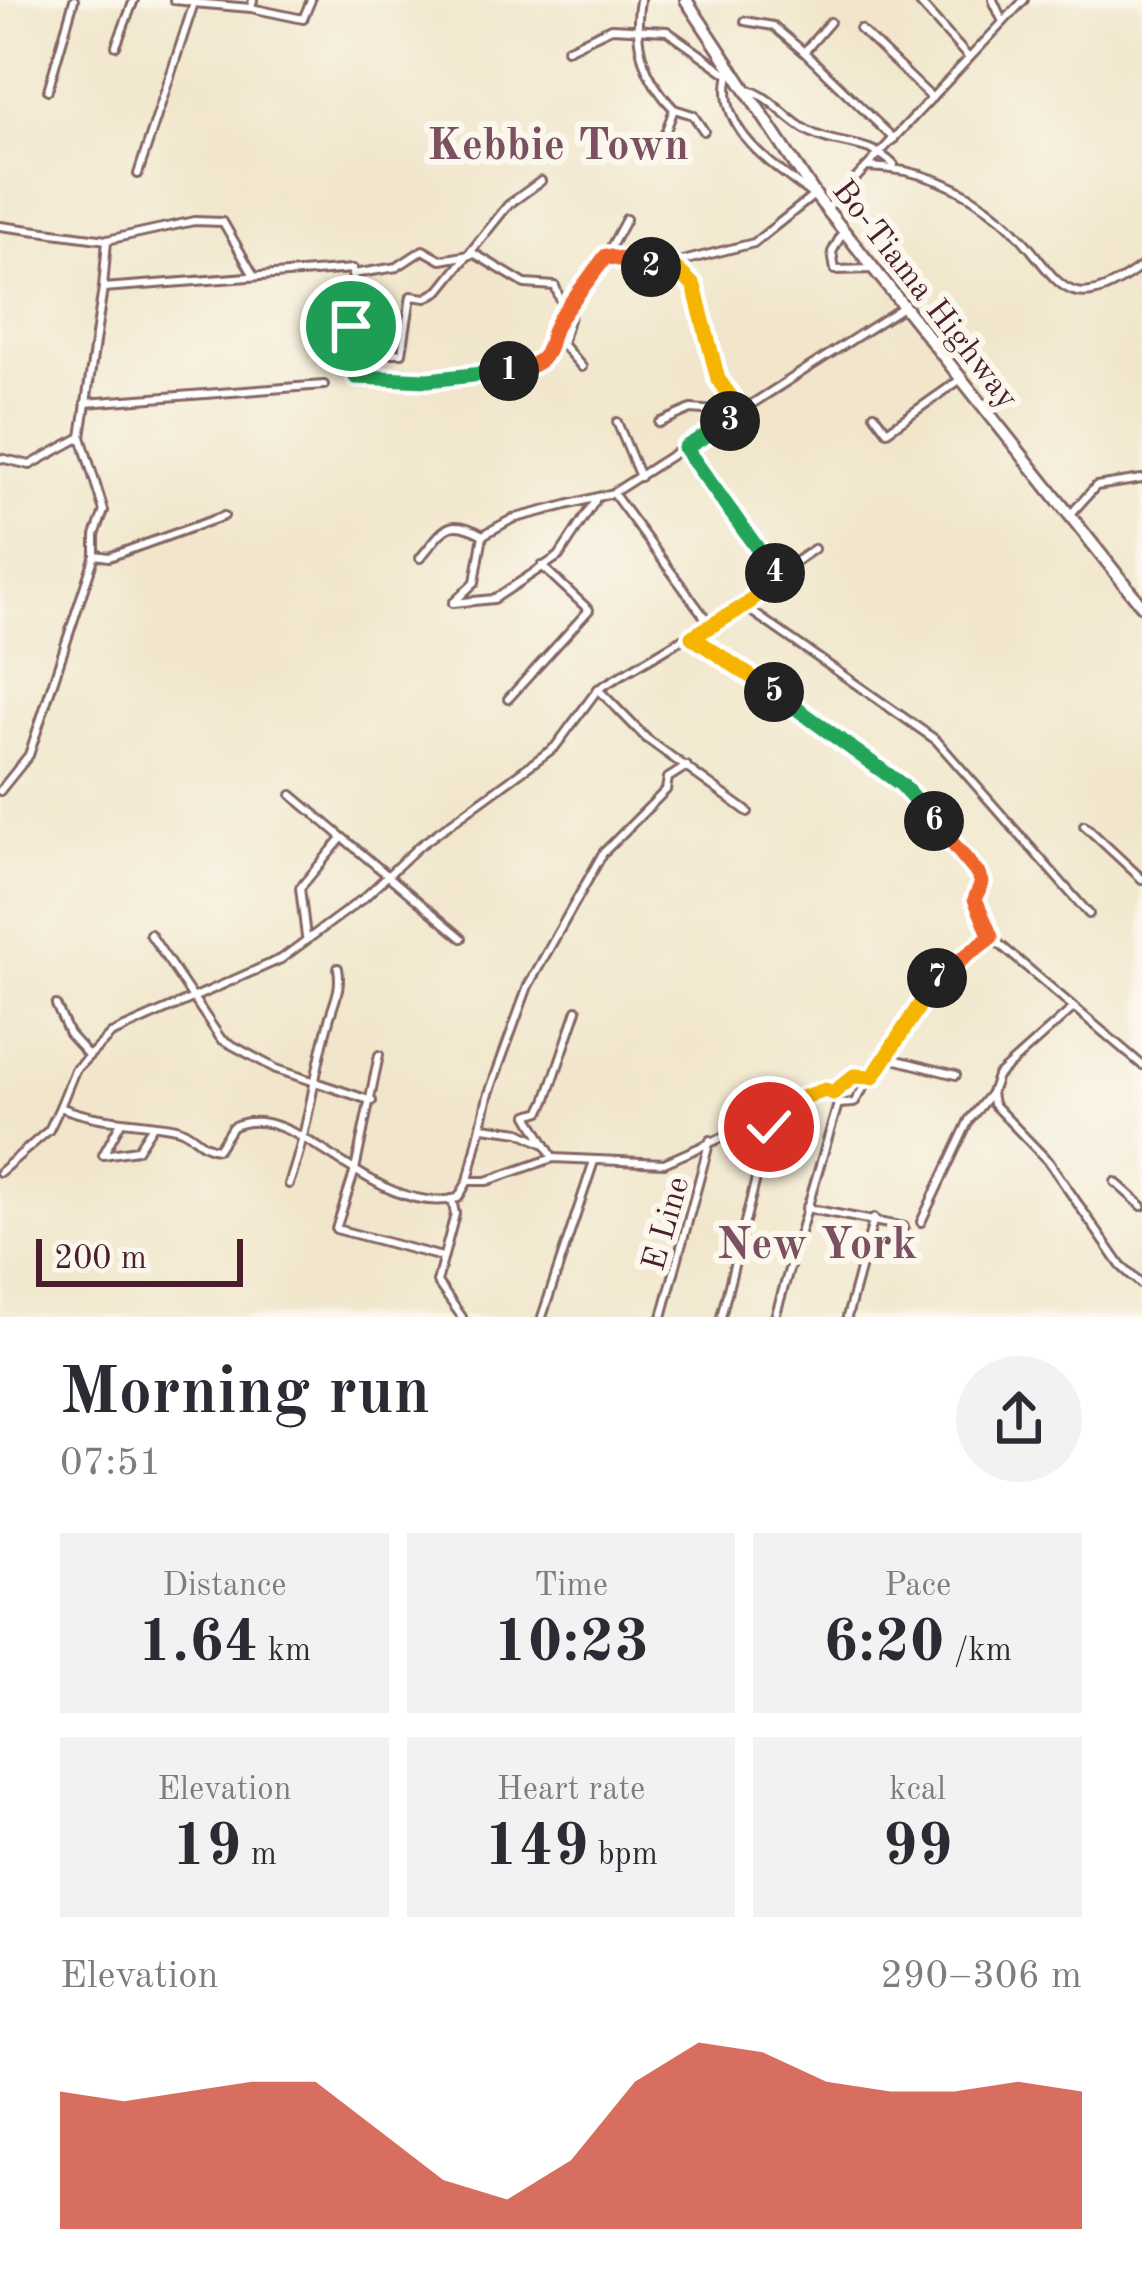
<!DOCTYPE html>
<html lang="en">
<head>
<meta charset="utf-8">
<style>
	:root { --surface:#fff; --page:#f2f2f3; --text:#2b2b33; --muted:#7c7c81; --accent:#c8321e }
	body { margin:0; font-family:"Old Standard TT",serif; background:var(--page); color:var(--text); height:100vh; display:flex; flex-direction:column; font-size:45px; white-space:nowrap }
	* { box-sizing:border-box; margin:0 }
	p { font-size:39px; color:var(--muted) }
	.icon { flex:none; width:66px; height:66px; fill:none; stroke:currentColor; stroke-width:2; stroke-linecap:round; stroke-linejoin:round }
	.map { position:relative; height:1317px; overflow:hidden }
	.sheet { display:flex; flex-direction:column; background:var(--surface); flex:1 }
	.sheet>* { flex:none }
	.scale { position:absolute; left:36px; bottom:30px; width:207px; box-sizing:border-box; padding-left:12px; border:6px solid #4a1f2b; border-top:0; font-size:33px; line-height:42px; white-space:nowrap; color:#4a1f2b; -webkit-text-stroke:9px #fbf7ec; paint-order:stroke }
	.pin { position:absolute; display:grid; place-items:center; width:102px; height:102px; color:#fff; margin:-51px; border:6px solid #fff; border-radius:50%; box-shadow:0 3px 12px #0007 }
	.km { position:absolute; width:60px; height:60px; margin:-30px; border-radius:50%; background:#222; color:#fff; font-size:33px; line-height:60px; text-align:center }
	.round { display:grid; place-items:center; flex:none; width:126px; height:126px; border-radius:63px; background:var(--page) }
	.summary { display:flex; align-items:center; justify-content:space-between; height:204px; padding:0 60px }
	h1 { font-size:66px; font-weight:600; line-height:90px }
	.metrics { display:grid; grid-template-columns:repeat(3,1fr); gap:18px; height:204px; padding:12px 60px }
	.metrics div { display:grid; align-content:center; border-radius:0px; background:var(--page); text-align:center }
	.metrics b { font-size:60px; font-weight:600 }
	.metrics small { font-size:33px; font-weight:400 }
	.metrics p { font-size:33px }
	.chart { height:336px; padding:24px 60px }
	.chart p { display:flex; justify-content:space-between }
	.chart svg { width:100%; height:216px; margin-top:12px; fill:var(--accent); opacity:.7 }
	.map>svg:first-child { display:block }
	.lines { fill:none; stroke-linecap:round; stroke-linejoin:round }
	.street-casing { stroke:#846563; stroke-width:12 }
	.highway-casing { stroke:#846563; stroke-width:16 }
	.street { stroke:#fff; stroke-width:6 }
	.highway { stroke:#fff; stroke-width:10 }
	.split-1-casing { stroke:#fff; stroke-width:24 }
	.split-2-casing { stroke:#fff; stroke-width:24 }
	.split-3-casing { stroke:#fff; stroke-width:24 }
	.split-4-casing { stroke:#fff; stroke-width:24 }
	.split-5-casing { stroke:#fff; stroke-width:24 }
	.split-6-casing { stroke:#fff; stroke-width:24 }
	.split-7-casing { stroke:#fff; stroke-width:24 }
	.split-8-casing { stroke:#fff; stroke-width:24 }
	.split-1 { stroke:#22a559; stroke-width:15 }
	.split-2 { stroke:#f0652b; stroke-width:15 }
	.split-3 { stroke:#f5b400; stroke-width:15 }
	.split-4 { stroke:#22a559; stroke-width:15 }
	.split-5 { stroke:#f5b400; stroke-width:15 }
	.split-6 { stroke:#22a559; stroke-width:15 }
	.split-7 { stroke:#f0652b; stroke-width:15 }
	.split-8 { stroke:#f5b400; stroke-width:15 }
	.labels { text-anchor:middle; stroke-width:12; stroke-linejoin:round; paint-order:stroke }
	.street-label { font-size:33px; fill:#4a1f2b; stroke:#fbf7ec }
	.district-label { font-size:45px; font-weight:bold; fill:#7b5061; stroke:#fbf7ec }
</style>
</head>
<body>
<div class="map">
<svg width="1142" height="1317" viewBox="0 0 1142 1317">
	<rect width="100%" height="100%" fill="#fbf7ec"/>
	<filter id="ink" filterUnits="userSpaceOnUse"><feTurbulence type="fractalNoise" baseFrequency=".00833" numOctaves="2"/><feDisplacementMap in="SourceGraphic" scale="24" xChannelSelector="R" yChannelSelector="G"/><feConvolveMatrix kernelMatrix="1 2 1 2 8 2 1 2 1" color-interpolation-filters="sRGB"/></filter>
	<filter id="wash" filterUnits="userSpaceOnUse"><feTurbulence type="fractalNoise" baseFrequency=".004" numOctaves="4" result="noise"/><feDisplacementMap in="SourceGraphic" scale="48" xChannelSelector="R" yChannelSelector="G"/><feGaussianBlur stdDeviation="2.7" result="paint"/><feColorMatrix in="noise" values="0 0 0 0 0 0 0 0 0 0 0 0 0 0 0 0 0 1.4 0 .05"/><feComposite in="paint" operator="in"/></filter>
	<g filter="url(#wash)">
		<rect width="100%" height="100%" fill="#f1e6cb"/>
	</g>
	<g filter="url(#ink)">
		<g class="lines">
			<defs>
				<g id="street">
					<polyline points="174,0 194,2"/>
					<path d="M 640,0 C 633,43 643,77 674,109 L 661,144"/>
					<polyline points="917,0 969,58"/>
					<polyline points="993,0 1003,22"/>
					<polyline points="251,8 303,19 311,0"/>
					<polyline points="745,21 773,26 804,52"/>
					<polyline points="830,22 804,52 894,139"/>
					<polyline points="860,29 932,98"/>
					<polyline points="116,46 134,0"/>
					<polyline points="567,49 611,28 667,31 729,75"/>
					<path d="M 729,74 C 715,130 775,166 811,194"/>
					<path d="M 745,89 C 771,95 785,119 808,131 C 839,148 867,138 894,165"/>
					<polyline points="48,90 74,0"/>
					<polyline points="674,109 693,115 704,131"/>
					<path d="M 867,167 C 919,168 962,186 1003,220 C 1058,267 1057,329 1142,266"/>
					<polyline points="138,174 194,3 251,8 253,0"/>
					<polyline points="827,209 1024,0"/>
					<polyline points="0,226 107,240 194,221 223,222 253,274"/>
					<polyline points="843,232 832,252 835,270 874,269"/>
					<polyline points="107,240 103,288 353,269 350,344 355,377 428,380 536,366 550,352 560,316 606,256 626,219"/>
					<polyline points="606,256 655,268 754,243 813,196"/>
					<polyline points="353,274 397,267 423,250 441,260 475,254 525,284 555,286 564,310"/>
					<polyline points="573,305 562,344 582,367"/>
					<polyline points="355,377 385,353 402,353 411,296 426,298 440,290 508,205 541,181"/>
					<polyline points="85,403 324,385"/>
					<polyline points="874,414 887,431 961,379"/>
					<polyline points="617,422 640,477"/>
					<polyline points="659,423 691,409 742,413 718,379 694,286 670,264"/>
					<polyline points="685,448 776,575"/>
					<polyline points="0,458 30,465 81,437"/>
					<polyline points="613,493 709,623"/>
					<polyline points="1070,515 1096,486 1142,479"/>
					<polyline points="483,535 512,519 613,493 903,307"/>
					<polyline points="95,555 95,535 104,511 81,437 103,288"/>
					<path d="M 420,558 C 444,530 447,515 483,535"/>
					<polyline points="453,603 494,599 559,556 595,501"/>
					<polyline points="453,603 475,582 483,535"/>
					<polyline points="748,604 776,575 814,549"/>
					<path d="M 692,637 C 777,697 939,787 982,882 L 975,899 L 991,937"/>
					<path d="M 598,689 L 555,747 L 418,847 L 365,897 L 281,959 L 111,1034 L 75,1070 L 60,1107 C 100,1123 135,1120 176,1128 C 193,1132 200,1148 218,1149 L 232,1127 C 296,1095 372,1220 458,1198 L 468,1181 L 487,1181 L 553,1158 L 664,1163 L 744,1128 L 769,1127 L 781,1105 L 825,1090 L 838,1104"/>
					<polyline points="508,699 589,610 542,566"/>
					<polyline points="0,791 29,755 95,555 109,557 224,516"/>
					<polyline points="292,795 462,938"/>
					<polyline points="748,812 647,739 598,689 741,604 936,740 1089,914"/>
					<polyline points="1084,825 1142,879"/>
					<polyline points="150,934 221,1039 276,1069 372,1101"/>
					<polyline points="306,937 300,888 341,839"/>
					<polyline points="56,1005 69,1034 88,1055"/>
					<polyline points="379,1055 355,1170 336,1229 442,1257"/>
					<polyline points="885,1057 956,1075"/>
					<polyline points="833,1093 854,1076 871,1077"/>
					<polyline points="991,1093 993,1104 1049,1162 1121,1266 1142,1285"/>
					<polyline points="838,1104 854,1103 927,986 991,937 1142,1065"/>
					<polyline points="120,1124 103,1155 137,1150 152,1127"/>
					<polyline points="483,1127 520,1132 542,1143"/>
					<polyline points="553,1158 528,1115 541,1111 546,1101 577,1010"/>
					<polyline points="0,1172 49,1130 60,1107"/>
					<polyline points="468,1181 488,1096 528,986 603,853 666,790 668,778 687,766"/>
					<polyline points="1115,1182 1142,1206"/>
					<path d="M 289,1184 C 308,1131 313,1078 328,1024 C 333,1002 342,992 338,968"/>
					<polyline points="452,1199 455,1214 437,1282 462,1317"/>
					<polyline points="806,1208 904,1227"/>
					<polyline points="921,1222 969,1120 991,1093 997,1076 1071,1010"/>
					<polyline points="542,1317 594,1161"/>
					<polyline points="662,1317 710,1140"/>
					<polyline points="721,1317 769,1127"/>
					<polyline points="775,1317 838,1104"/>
					<polyline points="847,1317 874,1218"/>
				</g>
				<polyline id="highway" points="686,0 816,196 1142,606"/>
			</defs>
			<use href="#street" class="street-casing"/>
			<use href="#highway" class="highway-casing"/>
			<use href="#street" class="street"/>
			<use href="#highway" class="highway"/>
		</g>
	</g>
	<g class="lines" filter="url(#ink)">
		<defs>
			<polyline id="split-1" points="351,326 356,377 428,380 509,371"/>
			<path id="split-2" d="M 509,371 C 563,363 540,342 564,312 C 578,293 592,275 606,256 L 651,267"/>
			<polyline id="split-3" points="651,267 670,263 694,286 718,379 742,413 730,421"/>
			<polyline id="split-4" points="730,421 685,448 775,573"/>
			<polyline id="split-5" points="774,692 692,637 748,604 775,573"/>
			<polyline id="split-6" points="774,692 902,785 934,821"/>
			<polyline id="split-7" points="934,821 978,874 982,882 975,899 991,937 937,978"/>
			<polyline id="split-8" points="769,1127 781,1105 825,1090 833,1093 854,1076 873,1077 937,978"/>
		</defs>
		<use href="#split-1" class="split-1-casing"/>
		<use href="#split-2" class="split-2-casing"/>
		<use href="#split-3" class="split-3-casing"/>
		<use href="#split-4" class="split-4-casing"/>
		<use href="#split-5" class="split-5-casing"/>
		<use href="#split-6" class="split-6-casing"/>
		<use href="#split-7" class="split-7-casing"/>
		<use href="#split-8" class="split-8-casing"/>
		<use href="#split-1" class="split-1"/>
		<use href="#split-2" class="split-2"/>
		<use href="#split-3" class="split-3"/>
		<use href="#split-4" class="split-4"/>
		<use href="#split-5" class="split-5"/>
		<use href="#split-6" class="split-6"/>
		<use href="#split-7" class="split-7"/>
		<use href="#split-8" class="split-8"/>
	</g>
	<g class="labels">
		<g class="street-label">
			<text transform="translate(927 293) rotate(52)" y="12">Bo-Tiama Highway</text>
			<text transform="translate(664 1223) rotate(-74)" y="12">E Line</text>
		</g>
		<g class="district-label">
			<text x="558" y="159">Kebbie Town</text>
			<text x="817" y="1258">New York</text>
		</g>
	</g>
</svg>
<div class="scale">200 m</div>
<div class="pin" style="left:351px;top:326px;background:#1e9e55"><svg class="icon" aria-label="arrive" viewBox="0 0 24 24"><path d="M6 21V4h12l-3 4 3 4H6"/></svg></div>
<div class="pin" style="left:769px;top:1127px;background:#d93025"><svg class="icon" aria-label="check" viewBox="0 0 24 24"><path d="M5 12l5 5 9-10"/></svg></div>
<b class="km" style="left:509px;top:371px">1</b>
<b class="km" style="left:651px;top:267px">2</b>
<b class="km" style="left:730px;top:421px">3</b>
<b class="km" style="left:775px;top:573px">4</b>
<b class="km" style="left:774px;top:692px">5</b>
<b class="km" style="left:934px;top:821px">6</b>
<b class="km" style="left:937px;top:978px">7</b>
</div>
<section class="sheet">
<div class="summary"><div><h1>Morning run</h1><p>07:51</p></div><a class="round"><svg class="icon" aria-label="share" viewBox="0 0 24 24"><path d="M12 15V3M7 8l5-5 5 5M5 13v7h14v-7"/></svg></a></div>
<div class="metrics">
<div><p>Distance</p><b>1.64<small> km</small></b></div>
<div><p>Time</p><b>10:23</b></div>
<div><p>Pace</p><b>6:20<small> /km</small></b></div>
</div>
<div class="metrics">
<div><p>Elevation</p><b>19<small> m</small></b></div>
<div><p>Heart rate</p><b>149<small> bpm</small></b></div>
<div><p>kcal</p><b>99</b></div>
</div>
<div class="chart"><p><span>Elevation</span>290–306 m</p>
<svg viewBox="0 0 160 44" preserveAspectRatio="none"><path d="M0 44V16L10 18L20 16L30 14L40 14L50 24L60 34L70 38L80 30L90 14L100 6L110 8L120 14L130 16L140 16L150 14L160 16V44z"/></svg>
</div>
</section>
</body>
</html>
